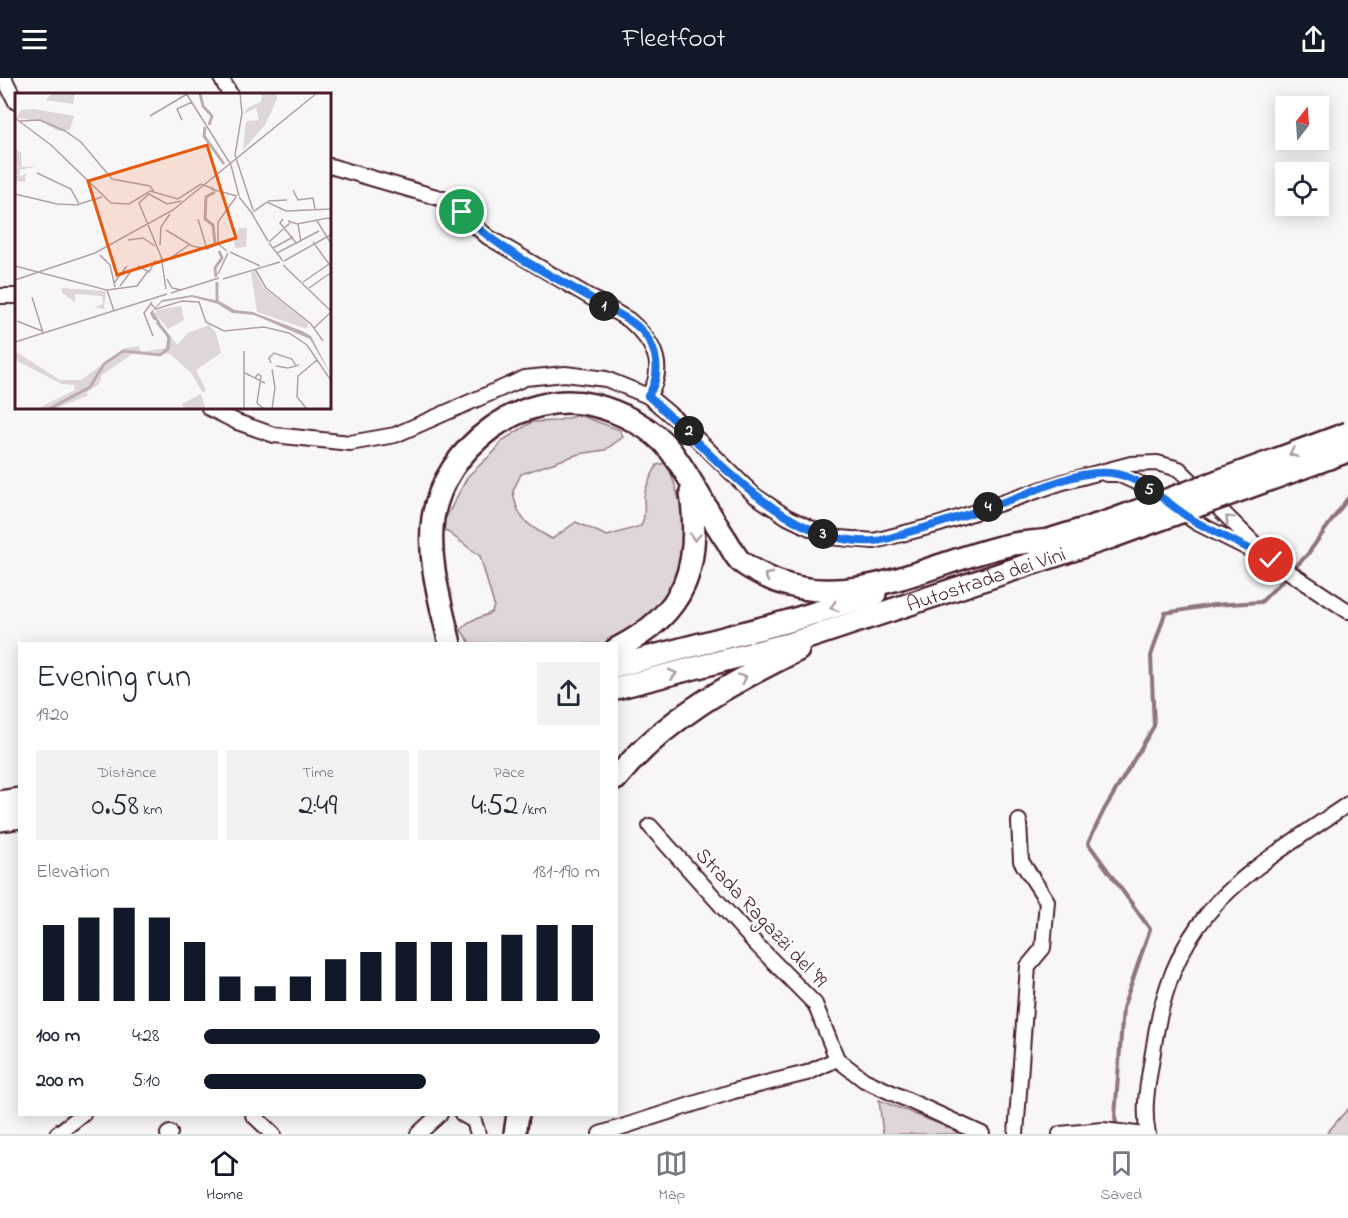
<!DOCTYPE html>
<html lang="en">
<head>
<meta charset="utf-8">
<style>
	:root { --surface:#fff; --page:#f2f2f3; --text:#1f2937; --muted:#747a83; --line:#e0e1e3; --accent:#111827 }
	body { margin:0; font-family:"Indie Flower",sans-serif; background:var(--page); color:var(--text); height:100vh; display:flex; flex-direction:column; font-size:22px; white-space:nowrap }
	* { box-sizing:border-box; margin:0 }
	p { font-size:20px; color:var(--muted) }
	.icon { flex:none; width:33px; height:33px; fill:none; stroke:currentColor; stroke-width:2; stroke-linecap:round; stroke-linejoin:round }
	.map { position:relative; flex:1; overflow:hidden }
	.panel { position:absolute; left:18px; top:564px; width:600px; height:474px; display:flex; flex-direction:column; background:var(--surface); border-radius:0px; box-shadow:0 3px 15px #0003 }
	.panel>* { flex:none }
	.needle { width:39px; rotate:17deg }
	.controls { position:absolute; left:1275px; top:18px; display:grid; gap:12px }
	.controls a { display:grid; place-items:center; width:54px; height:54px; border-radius:0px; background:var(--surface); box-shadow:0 3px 15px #0003; font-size:30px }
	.pin { position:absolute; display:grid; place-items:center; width:51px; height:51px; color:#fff; margin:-26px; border:3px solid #fff; border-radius:50%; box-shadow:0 2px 6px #0007 }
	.km { position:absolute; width:30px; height:30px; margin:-15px; border-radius:50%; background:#222; color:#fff; font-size:16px; line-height:30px; text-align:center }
	.round { display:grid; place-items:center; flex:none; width:63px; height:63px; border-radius:0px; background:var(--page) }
	.summary { display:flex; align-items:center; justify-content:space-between; height:102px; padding:0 18px }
	h1 { font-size:33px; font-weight:600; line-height:45px }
	.metrics { display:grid; grid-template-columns:repeat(3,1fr); gap:9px; height:102px; padding:6px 18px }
	.metrics div { display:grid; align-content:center; border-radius:0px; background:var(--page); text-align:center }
	.metrics b { font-size:30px; font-weight:600 }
	.metrics small { font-size:16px; font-weight:400 }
	.metrics p { font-size:16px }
	.chart { height:168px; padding:12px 18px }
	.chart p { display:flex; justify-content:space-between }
	.chart svg { width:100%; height:108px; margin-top:6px; stroke:var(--accent); stroke-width:6 }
	ul { padding:0 18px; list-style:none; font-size:20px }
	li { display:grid; grid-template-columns:96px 72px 1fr; align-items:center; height:45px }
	li i { height:15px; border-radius:8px; background:var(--accent) }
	header { display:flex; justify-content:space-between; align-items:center; height:78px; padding:0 18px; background:var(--accent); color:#fff; font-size:27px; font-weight:600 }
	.menu { display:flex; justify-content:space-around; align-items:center; height:84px; border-top:2px solid var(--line); background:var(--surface); font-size:16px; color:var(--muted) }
	.menu a { display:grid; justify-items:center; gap:3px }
	.menu .active { color:var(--accent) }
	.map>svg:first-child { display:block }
	.green { fill:#ded6d9; stroke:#947a82; stroke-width:1.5 }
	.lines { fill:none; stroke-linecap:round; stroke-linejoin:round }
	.stream { stroke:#8f747b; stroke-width:4 }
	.minor-casing { stroke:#4a1f2b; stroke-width:18 }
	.highway-casing { stroke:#4a1f2b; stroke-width:26 }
	.minor { stroke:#fff; stroke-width:14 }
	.highway { stroke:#fff; stroke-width:21 }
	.highway-bridge-casing { stroke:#4a1f2b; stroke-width:26; stroke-linecap:butt }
	.highway-bridge { stroke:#fff; stroke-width:21 }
	.oneway { stroke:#ae9aa0 }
	.route-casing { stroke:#fff; stroke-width:12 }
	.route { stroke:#1a73e8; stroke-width:8 }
	.labels { text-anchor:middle; stroke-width:5; stroke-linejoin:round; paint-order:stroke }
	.street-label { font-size:21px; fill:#4a1f2b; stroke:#fff }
	.inset-river { fill:none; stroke:#bdadb0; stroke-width:3 }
	.inset-road { fill:none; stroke:#b2a0a5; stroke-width:1.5 }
	.view { fill:#e8590c; fill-opacity:0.15; stroke:#e8590c; stroke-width:3 }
	.inset-edge { fill:none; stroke:#4a1f2b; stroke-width:3 }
</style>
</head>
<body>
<header><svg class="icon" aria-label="menu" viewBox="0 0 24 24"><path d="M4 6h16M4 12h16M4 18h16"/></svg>Fleetfoot<svg class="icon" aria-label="share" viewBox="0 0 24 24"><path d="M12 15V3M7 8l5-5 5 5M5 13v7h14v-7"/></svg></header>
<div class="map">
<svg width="1348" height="1056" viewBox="0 0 1348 1056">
	<rect width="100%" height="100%" fill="#f8f6f7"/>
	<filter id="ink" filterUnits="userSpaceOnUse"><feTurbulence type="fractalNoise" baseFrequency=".0167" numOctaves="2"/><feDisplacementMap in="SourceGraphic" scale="12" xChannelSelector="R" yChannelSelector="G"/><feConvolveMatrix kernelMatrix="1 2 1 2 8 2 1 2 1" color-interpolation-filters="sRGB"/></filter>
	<g filter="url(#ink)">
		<g class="green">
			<path d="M 579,337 L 620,352 L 623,359 L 605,372 L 579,376 L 521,396 L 513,413 C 517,442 528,447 552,461 L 576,444 L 607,458 L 641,448 C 646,437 644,430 644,419 C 645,408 652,397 657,387 L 665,385 L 670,392 L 687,447 L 678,505 L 658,531 L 634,551 L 603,566 L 470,565 L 461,552 C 468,540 481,541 492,534 L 494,527 L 480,478 L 441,449 L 468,398 L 495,373 L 503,362 L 532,344 L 555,343 Z"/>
			<polygon points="879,1022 965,1056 883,1056"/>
			<polygon points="1348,1031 1348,1056 1326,1056 1345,1034"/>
		</g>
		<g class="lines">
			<g class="stream">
				<polyline points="1292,492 1307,477 1348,420"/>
				<polyline points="1117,1051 1115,1039 1123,930 1150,851 1088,765 1104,732 1154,648 1151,578 1165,535 1214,527 1261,524 1287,498"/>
			</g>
			<defs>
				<g id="minor">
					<polyline points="4,0 16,24"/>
					<polyline points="221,0 230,16"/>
					<path d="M 330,88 L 443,121 L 488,159 L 629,242 C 653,263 668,288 648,318"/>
					<polyline points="0,218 16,218"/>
					<polyline points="209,330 237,344 274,357 350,365 395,357 525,300 565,296 606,301 648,318 684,348 754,417 787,439 829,459 874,463 940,446 1063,404 1131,386 1157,385 1179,391 1271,482"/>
					<polyline points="1106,396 1118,396 1138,405 1197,445 1271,482 1348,533"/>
					<polyline points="650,748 755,865 815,926 837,981 864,1002 982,1056"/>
					<polyline points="462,1036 474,1043 478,1056"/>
					<polyline points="253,1037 273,1056"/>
					<polyline points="57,1056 83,1036"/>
					<polyline points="168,1056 170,1055"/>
					<polyline points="418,1056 440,1036"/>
					<polyline points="600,1056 734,1013 807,995 837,981"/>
					<polyline points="1016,1056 1028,888 1043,870 1047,823 1021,783 1019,743"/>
					<polyline points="1060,1056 1103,1052 1137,1056"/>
					<path d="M 1148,1056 C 1142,1029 1149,1001 1153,974 C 1172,833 1240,800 1348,726"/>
				</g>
				<g id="highway">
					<polyline points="1036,466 1110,443"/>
					<path d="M 450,566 C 441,526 427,482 433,440 C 444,370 522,310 593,327 C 619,333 653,350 670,372 C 691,399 706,432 725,460 C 730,467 734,477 740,483 C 748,490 766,499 776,503 C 854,533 933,483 1009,467 C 1022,464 1036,464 1049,462"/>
					<path d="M 616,571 C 687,535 701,489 691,414"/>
					<polyline points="616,588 789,543 875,516"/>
					<path id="s1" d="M 616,610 L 792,565 L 1112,459"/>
					<path d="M 616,701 C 664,641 731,605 798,572"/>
					<polyline points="0,724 20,721"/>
					<polyline points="0,742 20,739"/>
					<polyline points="515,1056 518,1036"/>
				</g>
			</defs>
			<use href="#minor" class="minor-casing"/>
			<use href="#highway" class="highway-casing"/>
			<use href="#minor" class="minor"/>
			<use href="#highway" class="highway"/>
			<defs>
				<g id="highway-bridge">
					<polyline points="1110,443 1348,355"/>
					<polyline points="1112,459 1348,373"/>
				</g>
			</defs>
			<use href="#highway-bridge" class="highway-bridge-casing"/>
			<use href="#highway-bridge" class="highway-bridge"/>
		</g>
		<defs><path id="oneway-chevron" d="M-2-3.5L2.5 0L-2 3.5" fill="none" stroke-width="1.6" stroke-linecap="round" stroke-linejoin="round" transform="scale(1.5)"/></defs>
		<g class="oneway">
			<use href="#oneway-chevron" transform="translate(1293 375) rotate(160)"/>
			<use href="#oneway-chevron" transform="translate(1229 441) rotate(-135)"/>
			<use href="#oneway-chevron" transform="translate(695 459) rotate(95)"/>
			<use href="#oneway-chevron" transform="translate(768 498) rotate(-152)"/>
			<use href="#oneway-chevron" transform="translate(834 529) rotate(163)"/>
			<use href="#oneway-chevron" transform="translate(673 596) rotate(-14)"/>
			<use href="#oneway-chevron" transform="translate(743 600) rotate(-28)"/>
		</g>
	</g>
	<g class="lines" filter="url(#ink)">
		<defs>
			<path id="route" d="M 462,134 C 495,172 557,199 601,226 C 615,235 632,241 643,254 C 659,273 661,298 648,318 C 710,371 784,469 874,463 C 885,463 898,457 909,454 C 944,445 978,433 1012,421 C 1043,410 1084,389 1117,396 C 1147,402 1172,431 1198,445 C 1222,458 1247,469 1271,482"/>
		</defs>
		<use href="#route" class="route-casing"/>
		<use href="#route" class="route"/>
	</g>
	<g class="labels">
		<g class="street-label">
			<text dy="7" stroke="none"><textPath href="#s1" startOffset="386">Autostrada dei Vini</textPath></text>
			<text transform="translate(762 839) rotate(47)" y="7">Strada Ragazzi del '99</text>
		</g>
	</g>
	<g transform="translate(15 15)">
		<rect width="316" height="316" fill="#f8f6f7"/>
		<path d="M 37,0 L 60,1 L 58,11 L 31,7 ZM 247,0 L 261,0 L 262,6 L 250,32 L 228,57 L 231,28 L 244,27 L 241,15 L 228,21 L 234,14 L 246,9 ZM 19,16 L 59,23 L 55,37 L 43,38 L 25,28 L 1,25 L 6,17 ZM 0,55 L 6,60 L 7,74 L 22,73 L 5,77 L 5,84 L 11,80 L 10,89 L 3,88 L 0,94 ZM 224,135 L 232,135 L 231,154 L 220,155 L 219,146 ZM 239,177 L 249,195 L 293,230 L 292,236 L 242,219 L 236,180 ZM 47,195 L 91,198 L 89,216 L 80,214 L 88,211 L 87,203 L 60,201 L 60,209 L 47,200 ZM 166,213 L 169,227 L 153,236 L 140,221 L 141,217 ZM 146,231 L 162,252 L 173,240 L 194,232 L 201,240 L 206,260 L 181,277 L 191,297 L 188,300 L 176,280 L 155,261 L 117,261 L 87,282 L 84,291 L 71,300 L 74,302 L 39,316 L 22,316 L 60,297 L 59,292 L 47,291 L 0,267 L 0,258 L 45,287 L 66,287 L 110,255 L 124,253 L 126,259 L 150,255 L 152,245 ZM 186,301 L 191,316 L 169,316 L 167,311 Z" fill="#ded6d9"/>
		<path d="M 177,202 L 204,208 L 220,217 L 238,219 L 287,238 L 296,243 L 316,282 L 295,246 L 239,222 L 217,220 L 203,211 L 177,204 L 147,209 L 138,218 L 146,231 L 138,226 L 135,220 L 147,207 Z" fill="#bdadb0"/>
		<path class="inset-river" d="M 185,0 L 188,13 L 197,23 L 194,32M 190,34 L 189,43 L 209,71M 200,99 L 191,104 L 190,126 L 198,132 L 200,150M 201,184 L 200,175 L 207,165 L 204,158M 202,189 L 202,208M 34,316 L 75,294 L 89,271 L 108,258 L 145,262 L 153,256 L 154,244 L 142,229"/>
		<path class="inset-road" d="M 171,0 L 216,72 L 224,103M 225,0 L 227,20 L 220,62 L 238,117M 135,23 L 172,1M 0,25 L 36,52 L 96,110 L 114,111 L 135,98 L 163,106 L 186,91 L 199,96M 167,27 L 162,16 L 177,9M 5,28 L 25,27 L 50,38 L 66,49 L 97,86 L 135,93 L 139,99M 22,80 L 56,96 L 64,111 L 87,104M 196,96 L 222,103M 278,97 L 283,107 L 298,105 L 300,116M 0,101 L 42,111 L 64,112M 224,104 L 236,119M 253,108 L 272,107M 236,119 L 253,148M 238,119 L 252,109 L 271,118 L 317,116M 183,126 L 192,156M 268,126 L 265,130 L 282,151M 273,128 L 282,131 L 313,125 L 317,128M 302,128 L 317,152M 283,131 L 286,149M 151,137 L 177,153 L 192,156 L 203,151 L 212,158M 113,147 L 128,145 L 140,153M 254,149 L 275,130M 298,149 L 317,175M 254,150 L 268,168M 203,151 L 203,129 L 221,104M 145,152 L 146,134 L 155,121M 258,155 L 278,144M 215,159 L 245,173M 262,160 L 304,138M 85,162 L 95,172 L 100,194M 146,163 L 151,196M 147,166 L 124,110 L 134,101 L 152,111 L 166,108M 154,166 L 174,152M 269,168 L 317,141M 268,172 L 317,219M 0,173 L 92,197 L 99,218M 123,173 L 134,179 L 140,168 L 144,170M 240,176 L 251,195 L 296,231 L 308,248M 203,181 L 213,160M 152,186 L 157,195 L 167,197M 208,186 L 265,169M 0,187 L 80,160 L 158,117 L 302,0M 288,189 L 317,169M 99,190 L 112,173M 105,193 L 117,177M 294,195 L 317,179M 92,197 L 122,193 L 133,178M 156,200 L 204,185M 17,204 L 28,240M 137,209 L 129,220 L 138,243M 136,211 L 141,216 L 167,208 L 184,209 L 191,229 L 209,238 L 249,234 L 274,240 L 292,252 L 317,289M 2,228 L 27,238M 299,235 L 316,219M 0,249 L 152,201M 256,270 L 254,265 L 259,260 L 277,266 L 281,273M 261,273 L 273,275 L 284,272M 257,276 L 260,295 L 257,316M 230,280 L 250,290M 240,285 L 243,281 L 246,283 L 242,310 L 249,316M 229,316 L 229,258M 292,316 L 282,304 L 283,283 L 302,267"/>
		<path class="view" d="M 192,52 L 221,145 L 102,182 L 73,88 Z"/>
		<rect width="316" height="316" class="inset-edge"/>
	</g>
</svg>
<div class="controls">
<a><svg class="needle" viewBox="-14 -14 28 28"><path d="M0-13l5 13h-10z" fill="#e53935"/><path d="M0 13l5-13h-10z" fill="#747a83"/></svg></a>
<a><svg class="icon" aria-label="locate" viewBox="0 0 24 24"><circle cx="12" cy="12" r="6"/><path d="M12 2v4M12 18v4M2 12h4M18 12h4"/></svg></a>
</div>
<div class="pin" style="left:462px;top:134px;background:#1e9e55"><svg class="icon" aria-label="arrive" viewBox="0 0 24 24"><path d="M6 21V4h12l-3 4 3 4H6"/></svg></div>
<div class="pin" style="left:1271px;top:482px;background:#d93025"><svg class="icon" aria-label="check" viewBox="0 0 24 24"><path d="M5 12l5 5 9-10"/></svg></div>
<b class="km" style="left:604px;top:228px">1</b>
<b class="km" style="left:689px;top:353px">2</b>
<b class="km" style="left:823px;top:456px">3</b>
<b class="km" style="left:988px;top:429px">4</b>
<b class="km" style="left:1149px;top:412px">5</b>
<section class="panel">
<div class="summary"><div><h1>Evening run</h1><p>19:20</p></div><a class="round"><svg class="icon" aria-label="share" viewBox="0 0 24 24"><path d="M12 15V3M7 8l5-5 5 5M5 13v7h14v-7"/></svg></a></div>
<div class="metrics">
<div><p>Distance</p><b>0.58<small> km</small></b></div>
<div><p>Time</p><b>2:49</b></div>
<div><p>Pace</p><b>4:52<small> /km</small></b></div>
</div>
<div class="chart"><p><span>Elevation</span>181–190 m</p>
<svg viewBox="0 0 160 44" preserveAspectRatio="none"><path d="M5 44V13M15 44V10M25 44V6M35 44V10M45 44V20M55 44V34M65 44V38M75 44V34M85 44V27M95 44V24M105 44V20M115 44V20M125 44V20M135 44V17M145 44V13M155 44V13"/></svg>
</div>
<ul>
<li><b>100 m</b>4:28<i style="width:100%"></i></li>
<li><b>200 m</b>5:10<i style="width:56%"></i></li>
</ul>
</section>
</div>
<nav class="menu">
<a class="active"><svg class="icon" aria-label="home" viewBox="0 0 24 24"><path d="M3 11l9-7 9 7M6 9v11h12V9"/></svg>Home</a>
<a><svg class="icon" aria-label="map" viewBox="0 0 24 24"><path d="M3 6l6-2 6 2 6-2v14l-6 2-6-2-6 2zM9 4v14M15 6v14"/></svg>Map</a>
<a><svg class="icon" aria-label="saved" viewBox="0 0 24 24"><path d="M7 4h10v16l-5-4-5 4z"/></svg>Saved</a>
</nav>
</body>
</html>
